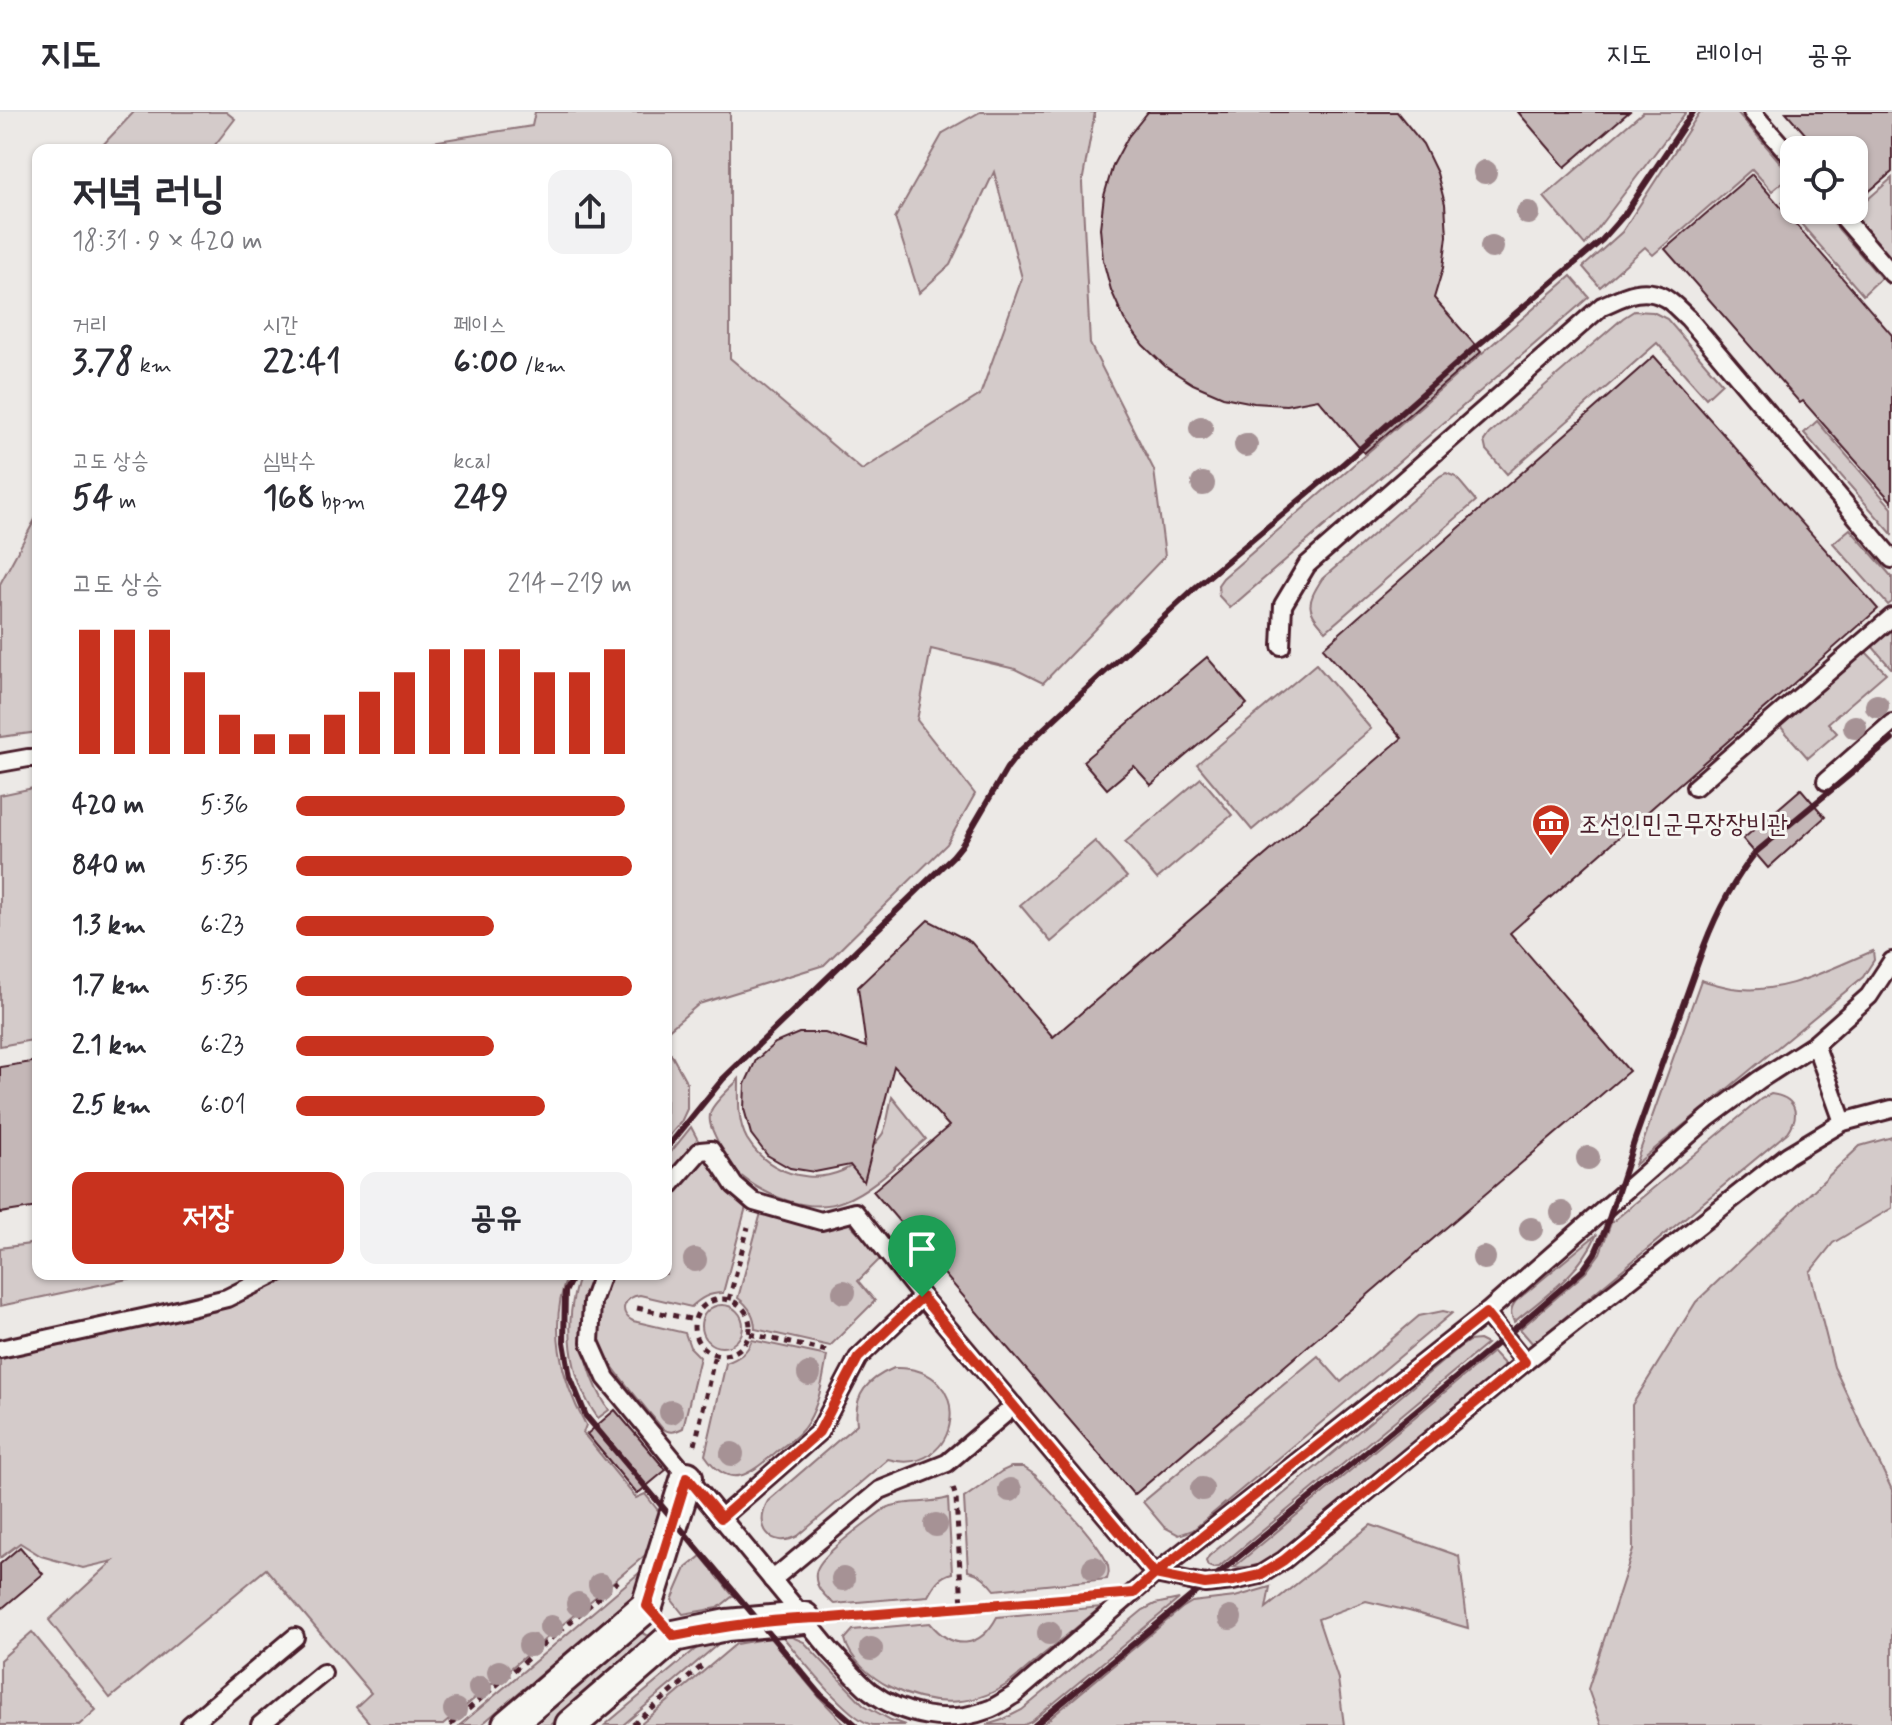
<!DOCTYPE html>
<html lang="ko">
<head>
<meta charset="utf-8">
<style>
	:root { --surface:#fff; --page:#f2f2f3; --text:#2b2b33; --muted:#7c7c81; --line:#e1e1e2; --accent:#c8321e }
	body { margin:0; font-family:Mynerve,"Poor Story",sans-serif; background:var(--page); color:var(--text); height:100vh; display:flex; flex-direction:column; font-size:30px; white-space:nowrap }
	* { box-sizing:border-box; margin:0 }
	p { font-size:26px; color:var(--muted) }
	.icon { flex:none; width:44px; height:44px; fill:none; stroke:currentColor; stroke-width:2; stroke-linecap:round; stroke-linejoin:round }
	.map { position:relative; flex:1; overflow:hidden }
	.sheet { position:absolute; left:32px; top:32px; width:640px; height:1136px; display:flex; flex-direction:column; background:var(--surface); border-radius:16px; box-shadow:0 2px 6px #0004 }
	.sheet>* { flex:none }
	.buttons { position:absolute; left:1780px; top:24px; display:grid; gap:16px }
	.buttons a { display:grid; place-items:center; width:88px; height:88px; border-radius:16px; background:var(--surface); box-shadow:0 2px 6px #0004; font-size:40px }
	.pin { position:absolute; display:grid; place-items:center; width:68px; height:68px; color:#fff; margin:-82px -34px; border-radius:50% 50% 50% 0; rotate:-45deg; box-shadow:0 0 8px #0007 }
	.pin .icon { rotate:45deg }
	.round { display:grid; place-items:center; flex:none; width:84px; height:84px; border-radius:16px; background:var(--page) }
	.headline { display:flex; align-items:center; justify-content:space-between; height:136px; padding:0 40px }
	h1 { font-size:44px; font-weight:700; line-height:60px }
	.stats { display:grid; grid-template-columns:repeat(3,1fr); gap:12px; height:136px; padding:8px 40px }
	.stats div { display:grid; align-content:center }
	.stats b { font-size:34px; font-weight:700 }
	.stats small { font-size:22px; font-weight:400 }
	.stats p { font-size:22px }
	.chart { height:224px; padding:16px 40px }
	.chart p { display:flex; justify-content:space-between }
	.chart svg { width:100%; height:144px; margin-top:8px; stroke:var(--accent); stroke-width:6 }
	.action { display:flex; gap:16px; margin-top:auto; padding:16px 40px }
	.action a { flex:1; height:92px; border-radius:16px; background:var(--accent); color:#fff; font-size:32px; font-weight:700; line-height:92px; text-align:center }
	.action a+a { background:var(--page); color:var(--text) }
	ul { padding:0 40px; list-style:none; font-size:26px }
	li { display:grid; grid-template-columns:128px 96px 1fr; align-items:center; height:60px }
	li i { height:20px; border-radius:10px; background:var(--accent) }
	header { display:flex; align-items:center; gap:48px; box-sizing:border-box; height:112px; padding:0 40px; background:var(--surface); border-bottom:2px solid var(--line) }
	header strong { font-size:38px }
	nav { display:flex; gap:44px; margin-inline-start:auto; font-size:28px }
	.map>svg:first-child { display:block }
	.green { fill:#d4cbca; stroke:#8f757a; stroke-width:2 }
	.building { fill:#c4b7b7; stroke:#4a1f2b; stroke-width:2 }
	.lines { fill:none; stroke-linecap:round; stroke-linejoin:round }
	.service-casing { stroke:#4a1f2b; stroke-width:22 }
	.minor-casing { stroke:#4a1f2b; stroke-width:36 }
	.path { stroke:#4a1f2b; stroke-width:5; stroke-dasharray:6 6; stroke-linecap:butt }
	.service { stroke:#f6f6f2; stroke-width:16 }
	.minor { stroke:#f6f6f2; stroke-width:30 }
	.rail { stroke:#4a1f2b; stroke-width:6 }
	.tree { fill:#a69295 }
	.route-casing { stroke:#fff; stroke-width:16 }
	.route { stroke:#c8321e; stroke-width:10 }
	.labels { text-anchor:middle; stroke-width:6; stroke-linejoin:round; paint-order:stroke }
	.poi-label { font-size:26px; fill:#4a1f2b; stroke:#f6f6f2; text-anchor:start }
</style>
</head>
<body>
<header>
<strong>지도</strong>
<nav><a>지도</a><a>레이어</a><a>공유</a></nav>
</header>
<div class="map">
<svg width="1892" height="1613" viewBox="0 0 1892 1613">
	<rect width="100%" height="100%" fill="#ece9e6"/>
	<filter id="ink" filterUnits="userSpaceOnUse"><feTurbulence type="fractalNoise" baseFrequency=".0125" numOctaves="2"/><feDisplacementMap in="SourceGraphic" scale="16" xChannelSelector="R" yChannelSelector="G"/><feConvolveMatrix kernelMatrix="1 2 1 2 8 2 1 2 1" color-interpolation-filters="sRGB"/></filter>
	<g filter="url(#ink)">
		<g class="green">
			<polygon points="134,0 226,0 235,7 211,38 98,38"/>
			<polygon points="535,0 730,0 730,246 862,358 980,283 1022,166 994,60 950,153 919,181 895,106 943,21 980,0 1095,0 1082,71 1090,232 1154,358 1165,444 1043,571 1015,557 931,537 917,608 975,682 947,732 824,853 699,892 666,920 666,38 382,38 532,14"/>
			<polygon points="1643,0 1686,0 1585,133 1544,85"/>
			<polygon points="1700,0 1737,0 1791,63 1772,79 1752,57 1653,143 1645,135 1600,175 1583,155 1622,120"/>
			<polygon points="1892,66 1892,149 1851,102"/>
			<polygon points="1794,80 1794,98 1822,98 1881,166 1863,183 1782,90"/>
			<polygon points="1571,164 1589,185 1230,496 1219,484 1218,473 1223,466"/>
			<polygon points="1634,199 1653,200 1667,207 1722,271 1706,286 1657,231 1507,362 1486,338 1484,329 1489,322 1623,206"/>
			<polygon points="1817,309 1892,396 1892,422 1804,321"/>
			<path d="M 1446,361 L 1456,365 L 1476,389 L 1326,519 C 1306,497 1306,492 1322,467 L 1440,364 Z"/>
			<polygon points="38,402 38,620 0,625 0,472"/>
			<polygon points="1850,417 1892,465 1892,490 1888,493 1833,431"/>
			<polygon points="1892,516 1892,556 1891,556 1872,534"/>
			<polygon points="1866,540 1886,561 1828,611 1837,621 1808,646 1780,614"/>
			<polygon points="1316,552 1371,617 1252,718 1197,652"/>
			<polygon points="1201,666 1232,703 1157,767 1125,730"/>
			<polygon points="38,675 38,927 0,934 0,683"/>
			<polygon points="1095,729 1127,765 1051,830 1020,793"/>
			<path d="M 1873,839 L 1874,848 L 1863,865 L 1635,1053 L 1701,868 C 1711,871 1722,874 1732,876 C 1782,884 1829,857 1873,839 Z"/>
			<polygon points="671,942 687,971 687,997 681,1010 666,1028 666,946"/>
			<path d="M 739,967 C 739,987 737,1009 747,1027 C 775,1073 839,1078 872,1036 C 875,1031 880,1026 883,1021 C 888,1011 889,996 892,985 L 926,1027 C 902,1047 873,1078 843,1089 C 810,1102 767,1085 740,1063 C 730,1054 722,1041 717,1028 C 713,1019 707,1010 711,999 C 714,990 732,975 739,967 Z"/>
			<path d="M 1771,982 C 1794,985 1802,1000 1788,1020 L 1533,1232 L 1520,1217 L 1586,1160 L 1600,1141 L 1611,1111 L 1761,987 Z"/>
			<polygon points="691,1015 699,1030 666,1068 666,1046"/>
			<polygon points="1892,1025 1892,1096 1833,1131 1810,1160 1834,1255 1892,1378 1892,1613 1601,1613 1588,1577 1633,1438 1632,1293 1696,1190 1860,1034"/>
			<path d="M 704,1046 L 712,1052 L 721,1067 L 747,1091 L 723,1181 C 709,1181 701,1186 691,1195 L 640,1183 C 623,1185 618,1201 633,1209 L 685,1221 L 690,1235 L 700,1245 L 683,1316 C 675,1320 670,1322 662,1316 C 648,1298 603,1249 599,1230 C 594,1208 604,1182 611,1162 L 666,1162 L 666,1091 Z"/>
			<path d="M 762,1097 C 790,1108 817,1123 846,1108 L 882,1145 L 858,1169 L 875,1189 L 830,1234 L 755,1217 C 755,1204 749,1194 738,1186 Z"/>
			<path d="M 1597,1122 C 1579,1162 1548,1182 1514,1210 C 1510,1201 1510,1197 1516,1189 Z"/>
			<polygon points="38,1131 38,1162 151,1162 0,1194 0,1136"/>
			<path d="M 299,1162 L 568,1162 C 548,1212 560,1267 586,1313 L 583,1321 L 636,1386 L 645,1382 L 660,1401 L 656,1434 L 443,1613 L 371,1613 L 356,1595 L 371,1581 L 266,1457 L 110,1586 L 49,1508 L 113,1449 L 83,1456 L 41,1444 L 20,1431 L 0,1446 L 0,1247 L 216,1199 Z"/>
			<path d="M 580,1162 L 594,1162 C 589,1177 585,1190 583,1206 C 580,1236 592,1272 609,1298 L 598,1306 C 568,1265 563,1209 580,1162 Z"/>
			<circle cx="722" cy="1214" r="21"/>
			<polygon points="1443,1199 1452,1201 1193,1418 1179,1423 1164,1415 1143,1390 1318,1244 1341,1270 1419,1204"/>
			<path d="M 752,1228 L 827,1244 C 823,1266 820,1290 808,1310 C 801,1323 787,1331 776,1340 C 750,1362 730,1380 705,1343 L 726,1251 C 739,1246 747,1241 752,1228 Z"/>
			<polygon points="1479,1228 1487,1232 1219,1455 1213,1456 1208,1454 1206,1449 1209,1444 1460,1235 1469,1229"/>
			<path d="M 1493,1240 L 1506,1254 L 1279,1443 C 1264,1451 1252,1457 1234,1455 Z"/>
			<path d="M 894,1256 C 979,1253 961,1368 888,1347 L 798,1424 C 771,1438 753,1414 768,1389 L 857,1312 C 853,1282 868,1267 894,1256 Z"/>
			<path d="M 1011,1355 L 1023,1355 L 1035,1363 C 1052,1382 1102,1432 1108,1454 C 1109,1461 1109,1460 1107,1467 L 995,1478 C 987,1468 980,1461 968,1459 L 964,1386 L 1002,1359 Z"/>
			<path d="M 948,1386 L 952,1461 C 939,1464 934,1473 928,1484 L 834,1492 C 825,1484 814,1475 816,1461 C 818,1443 869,1409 884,1397 C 905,1387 927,1393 948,1386 Z"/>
			<polygon points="1371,1413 1459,1444 1468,1516 1409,1499 1366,1489 1318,1507 1338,1567 1344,1613 1042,1613 1182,1496 1192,1490 1235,1485 1270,1475 1266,1496"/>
			<polygon points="701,1444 733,1484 718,1496 683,1502 672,1488 686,1456"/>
			<polygon points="652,1450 642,1476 481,1613 460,1613"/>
			<polygon points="1179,1487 1031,1610 1024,1613 986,1613 1002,1608 1022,1598 1143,1498 1155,1492"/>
			<path d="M 1101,1495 C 1081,1512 1060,1529 1039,1546 C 1029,1554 1018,1565 1006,1573 C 970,1596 927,1594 890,1575 C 872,1566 849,1547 845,1527 L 853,1518 L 930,1511 C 953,1539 980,1537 997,1505 Z"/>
			<polygon points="32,1520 96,1598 79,1613 0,1613 0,1548"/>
			<polygon points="642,1521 646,1523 648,1528 646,1532 551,1613 531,1613 637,1523"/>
			<path d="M 783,1525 L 792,1525 L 804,1530 L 864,1593 L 891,1608 L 905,1613 C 895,1613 883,1613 873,1613 C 849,1609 800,1545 783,1525 Z"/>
			<polygon points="770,1526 820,1586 846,1613 640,1613 736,1532"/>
			<polygon points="717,1533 623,1613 605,1613 698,1535"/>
		</g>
		<g class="building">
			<polygon points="1148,0 1397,0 1423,32 1437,61 1445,92 1447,124 1443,156 1434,186 1481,240 1364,341 1318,287 1286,293 1254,291 1223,285 1193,272 1166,255 1143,233 1124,207 1111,178 1103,148 1100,116 1104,84 1113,53 1128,25"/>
			<polygon points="1518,0 1629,0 1565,55"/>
			<polygon points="1786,0 1892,0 1892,60 1854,92 1854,38 1819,38"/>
			<polygon points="1752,62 1892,223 1892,390 1803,289 1800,291 1665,137"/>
			<polygon points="1654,244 1878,497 1510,821 1629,959 1134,1383 873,1079 949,1014 894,954 864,1070 850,1053 815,1060 790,1056 767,1043 751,1022 744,997 745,972 756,948 775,931 799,921 825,921 866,935 858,875 928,808 971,830 1053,925 1402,626 1323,536"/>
			<polygon points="1207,545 1247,592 1151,673 1134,654 1107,677 1083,649"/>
			<polygon points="1801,677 1825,705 1768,756 1743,727"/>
			<polygon points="38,949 38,1095 0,1101 0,955"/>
			<polygon points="615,1298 666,1358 637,1382 587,1322"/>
			<polygon points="20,1435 43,1462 0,1498 0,1452"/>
		</g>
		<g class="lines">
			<defs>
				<g id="service">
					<polyline points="1752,0 1794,48"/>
					<polyline points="1837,98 1892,162"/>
					<path d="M 1281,534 L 1283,493 L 1307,453 L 1602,194 C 1621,186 1642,173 1663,185 C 1672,189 1680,199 1688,206 L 1892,447"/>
					<polyline points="0,651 28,646 38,646"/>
					<polyline points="1826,669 1892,611"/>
					<polyline points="1695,675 1892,505"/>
					<polyline points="1815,932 1843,1010"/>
					<polyline points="666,1078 700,1039 711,1038 734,1073 754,1090 821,1109 855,1100 922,1185 1155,1462 1205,1472 1233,1469 1260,1463 1284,1448 1525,1250 1788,1043 1843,1010 1892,997"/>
					<path d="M 602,1162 L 592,1190 L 590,1230 L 606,1266 L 831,1539 C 844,1552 856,1568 870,1579 C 903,1604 948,1613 987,1598 C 997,1595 1005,1588 1014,1583 L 1155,1462 L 1486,1201 L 1708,1006 L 1759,968 L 1815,932 L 1869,884 L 1892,849"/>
					<polyline points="1486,1201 1525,1250"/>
					<polyline points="0,1237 165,1201 227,1186 275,1162"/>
					<polyline points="721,1406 819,1320 858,1246 922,1185"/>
					<polyline points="772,1468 880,1378 947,1351 1014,1294"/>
					<polyline points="190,1613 295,1525"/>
					<polyline points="260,1613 323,1561"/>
				</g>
				<g id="minor">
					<polyline points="508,1613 647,1494 687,1365"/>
					<polyline points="571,1613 674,1524 727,1513 804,1506"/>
				</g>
			</defs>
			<use href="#service" class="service-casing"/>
			<use href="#minor" class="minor-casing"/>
			<g class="path">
				<circle cx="722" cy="1215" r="28"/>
				<polyline points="729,1188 748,1115"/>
				<polyline points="637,1196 695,1208"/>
				<polyline points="750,1222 831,1240"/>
				<polyline points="695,1333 715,1242"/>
				<polyline points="953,1376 956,1386 962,1495"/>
				<polyline points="836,1506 1089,1484"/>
				<polyline points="450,1613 618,1469"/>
				<polyline points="633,1613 702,1554"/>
			</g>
			<use href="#service" class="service"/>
			<use href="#minor" class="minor"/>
			<g class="rail">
				<polyline points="666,1037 723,967 953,744 962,733 1007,656 1021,638 1196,475 1344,351 1470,240 1602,128 1625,102 1693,0"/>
				<polyline points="574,1162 565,1180 564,1230 570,1265 586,1304 821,1583 856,1613"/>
				<path d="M 1035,1613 L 1505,1225 L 1583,1158 L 1595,1141 L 1606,1116 L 1635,1027 L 1704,834 C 1717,800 1733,769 1756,740 L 1892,628"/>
			</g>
		</g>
		<g class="tree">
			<circle cx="1485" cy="60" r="12"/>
			<circle cx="1528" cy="101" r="12"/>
			<circle cx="1492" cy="135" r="12"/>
			<circle cx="1201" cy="316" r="12"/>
			<circle cx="1246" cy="333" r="12"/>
			<circle cx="1203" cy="372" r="12"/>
			<circle cx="1877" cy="594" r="12"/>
			<circle cx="1855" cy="615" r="12"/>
			<circle cx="1588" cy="1046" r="12"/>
			<circle cx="1562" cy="1101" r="12"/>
			<circle cx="1531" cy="1117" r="12"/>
			<circle cx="1484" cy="1146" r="12"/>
			<circle cx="695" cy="1148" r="12"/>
			<circle cx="844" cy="1180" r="12"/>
			<circle cx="809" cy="1262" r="12"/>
			<circle cx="671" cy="1300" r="12"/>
			<circle cx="732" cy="1342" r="12"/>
			<circle cx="1202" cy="1377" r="12"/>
			<circle cx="1010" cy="1378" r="12"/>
			<circle cx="936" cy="1413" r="12"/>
			<circle cx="1094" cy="1456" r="12"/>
			<circle cx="843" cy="1467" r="12"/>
			<circle cx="600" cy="1473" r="12"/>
			<circle cx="578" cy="1492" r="12"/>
			<circle cx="1230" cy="1506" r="12"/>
			<circle cx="551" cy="1515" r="12"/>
			<circle cx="1049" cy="1521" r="12"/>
			<circle cx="530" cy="1533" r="12"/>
			<circle cx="871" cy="1537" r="12"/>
			<circle cx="499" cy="1560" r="12"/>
			<circle cx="480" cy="1576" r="12"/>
			<circle cx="455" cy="1598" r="12"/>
		</g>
	</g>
	<g class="lines" filter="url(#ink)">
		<defs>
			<path id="route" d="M 922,1185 L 858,1246 L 819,1320 L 721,1406 L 687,1365 L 647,1494 L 674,1524 C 726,1514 777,1506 830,1506 L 1134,1481 L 1155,1462 L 1205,1472 L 1233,1469 L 1260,1463 L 1284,1448 L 1525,1250 L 1486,1201 L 1155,1462 L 922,1185"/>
		</defs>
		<use href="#route" class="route-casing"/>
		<use href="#route" class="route"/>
	</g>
	<defs>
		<symbol id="museum-pin" viewBox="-11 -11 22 30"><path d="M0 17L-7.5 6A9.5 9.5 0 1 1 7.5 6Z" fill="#c8321e" stroke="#f6f6f2"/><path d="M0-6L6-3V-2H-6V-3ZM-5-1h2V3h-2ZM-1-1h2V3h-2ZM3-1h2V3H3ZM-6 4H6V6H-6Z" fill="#fff"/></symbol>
	</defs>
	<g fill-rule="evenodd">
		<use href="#museum-pin" x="1529" y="689" width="44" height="60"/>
	</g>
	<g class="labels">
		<g class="poi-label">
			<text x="1579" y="720">조선인민군무장장비관</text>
		</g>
	</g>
</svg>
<div class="buttons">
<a><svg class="icon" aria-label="locate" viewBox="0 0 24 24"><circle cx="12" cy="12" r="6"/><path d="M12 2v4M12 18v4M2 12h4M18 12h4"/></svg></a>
</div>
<div class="pin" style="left:922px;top:1185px;background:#1e9e55"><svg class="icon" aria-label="arrive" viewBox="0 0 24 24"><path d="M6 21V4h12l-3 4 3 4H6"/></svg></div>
<section class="sheet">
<div class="headline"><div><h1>저녁 러닝</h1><p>18:31 · 9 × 420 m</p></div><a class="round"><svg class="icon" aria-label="share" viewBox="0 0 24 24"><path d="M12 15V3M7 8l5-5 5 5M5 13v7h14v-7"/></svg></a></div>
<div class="stats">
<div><p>거리</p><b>3.78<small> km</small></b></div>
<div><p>시간</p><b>22:41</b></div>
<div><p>페이스</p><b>6:00<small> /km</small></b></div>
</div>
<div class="stats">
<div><p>고도 상승</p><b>54<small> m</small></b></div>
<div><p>심박수</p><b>168<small> bpm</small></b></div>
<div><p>kcal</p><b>249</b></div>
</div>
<div class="chart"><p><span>고도 상승</span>214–219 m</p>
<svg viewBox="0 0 160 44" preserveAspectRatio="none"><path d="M5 44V6M15 44V6M25 44V6M35 44V19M45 44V32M55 44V38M65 44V38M75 44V32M85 44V25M95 44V19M105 44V12M115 44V12M125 44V12M135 44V19M145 44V19M155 44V12"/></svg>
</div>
<ul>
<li><b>420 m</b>5:36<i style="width:98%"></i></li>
<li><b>840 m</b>5:35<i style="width:100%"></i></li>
<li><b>1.3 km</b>6:23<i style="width:59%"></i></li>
<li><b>1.7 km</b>5:35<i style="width:100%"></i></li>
<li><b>2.1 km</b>6:23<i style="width:59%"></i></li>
<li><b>2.5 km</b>6:01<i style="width:74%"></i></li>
</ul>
<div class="action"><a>저장</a><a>공유</a></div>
</section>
</div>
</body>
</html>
